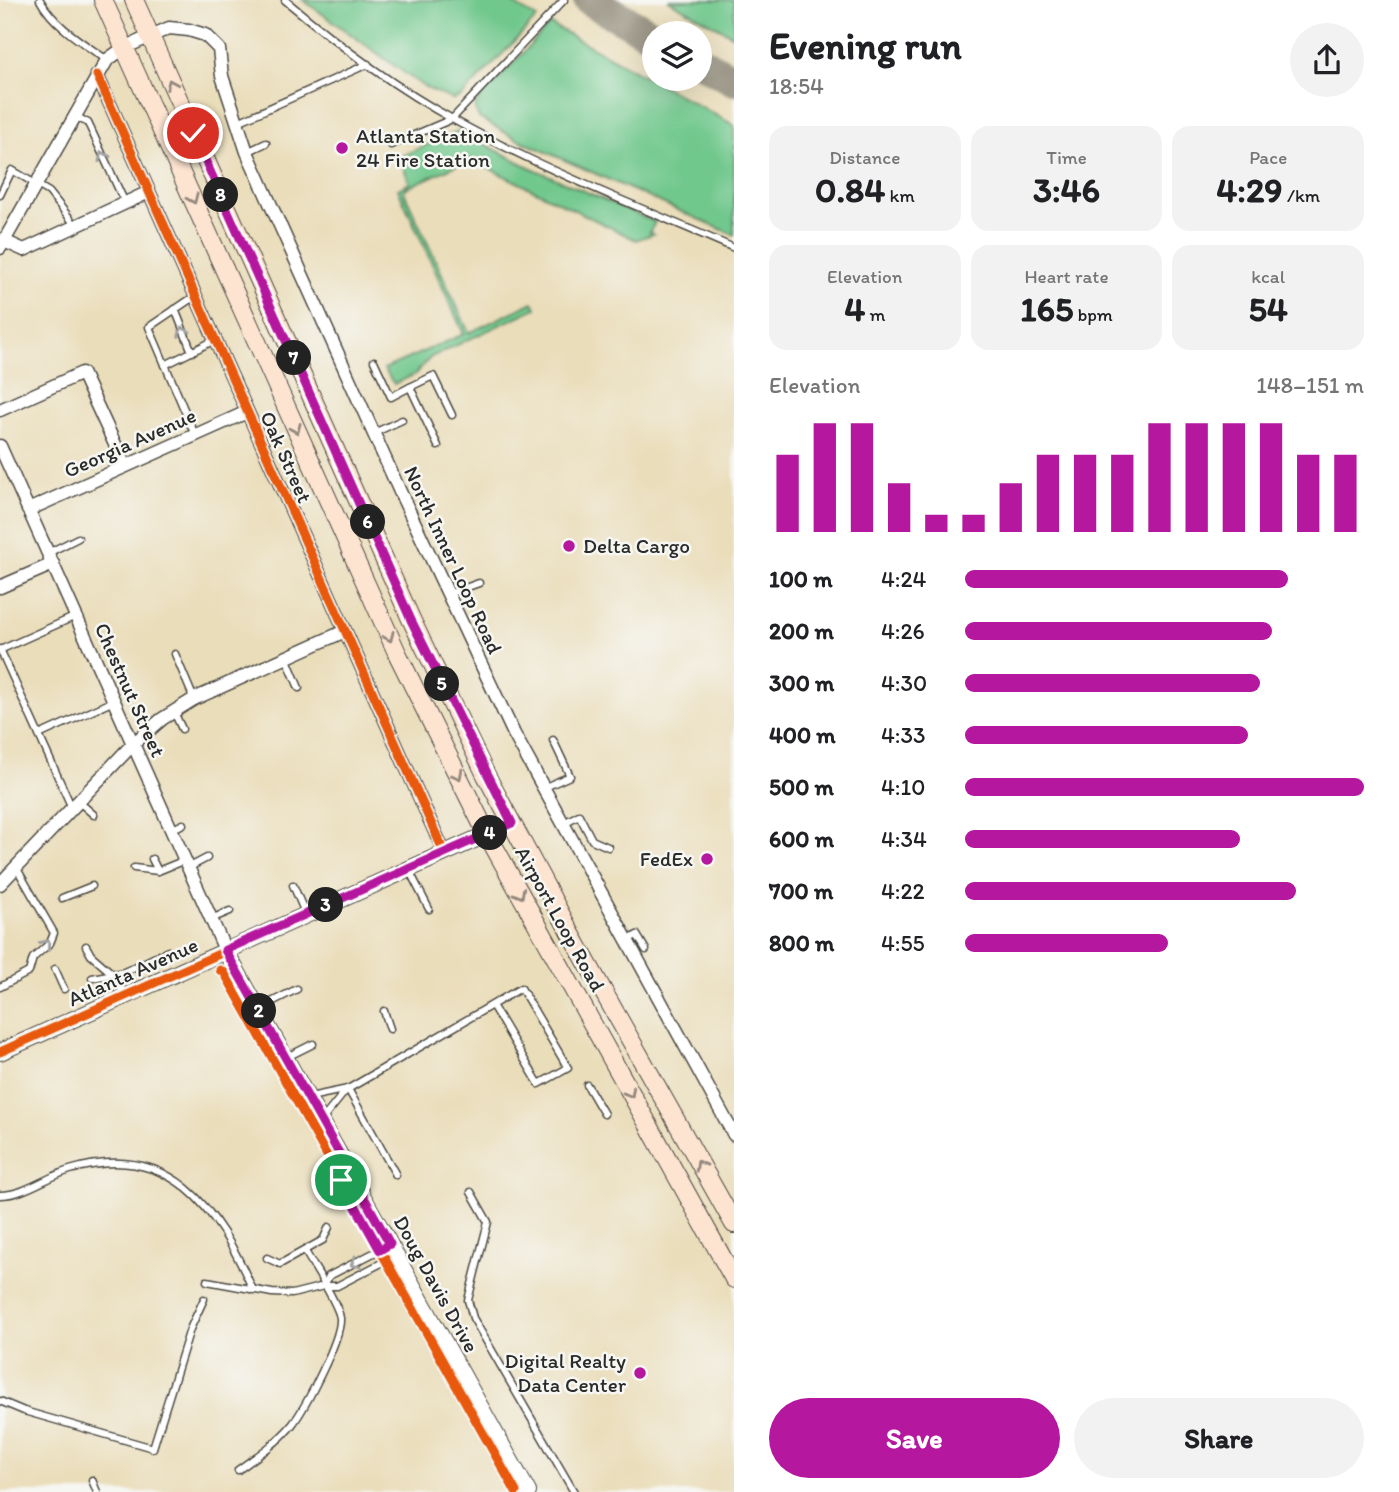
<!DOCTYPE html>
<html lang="en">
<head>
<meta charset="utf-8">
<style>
	:root { --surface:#fff; --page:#f2f2f2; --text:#202124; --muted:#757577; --accent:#b5179e }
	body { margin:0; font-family:Itim,sans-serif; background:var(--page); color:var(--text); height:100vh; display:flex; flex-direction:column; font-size:26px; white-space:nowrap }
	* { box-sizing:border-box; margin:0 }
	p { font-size:23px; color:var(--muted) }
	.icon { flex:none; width:38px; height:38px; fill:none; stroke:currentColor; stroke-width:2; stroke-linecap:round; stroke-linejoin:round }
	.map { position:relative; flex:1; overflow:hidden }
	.sheet { display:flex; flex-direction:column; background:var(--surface); width:665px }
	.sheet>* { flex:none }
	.fabs { position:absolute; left:642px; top:21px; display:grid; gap:14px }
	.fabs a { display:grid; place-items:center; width:70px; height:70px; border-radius:50%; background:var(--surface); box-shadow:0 7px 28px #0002; font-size:35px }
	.pin { position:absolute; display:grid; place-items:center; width:60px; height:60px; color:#fff; margin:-30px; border:4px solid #fff; border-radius:50%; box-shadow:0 2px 7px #0007 }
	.km { position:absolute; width:35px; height:35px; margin:-18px; border-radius:50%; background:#222; color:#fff; font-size:19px; line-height:35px; text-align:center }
	.round { display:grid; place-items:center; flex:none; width:74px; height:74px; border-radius:37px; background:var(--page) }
	.summary { display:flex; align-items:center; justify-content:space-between; height:119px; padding:0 35px }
	h1 { font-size:38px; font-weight:700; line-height:52px }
	.metrics { display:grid; grid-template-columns:repeat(3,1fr); gap:10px; height:119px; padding:7px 35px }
	.metrics div { display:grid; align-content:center; border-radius:18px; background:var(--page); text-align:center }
	.metrics b { font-size:35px; font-weight:700 }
	.metrics small { font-size:19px; font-weight:400 }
	.metrics p { font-size:19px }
	.chart { height:196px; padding:14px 35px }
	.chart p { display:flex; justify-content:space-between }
	.chart svg { width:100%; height:126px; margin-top:7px; stroke:var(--accent); stroke-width:6 }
	.button { display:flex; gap:14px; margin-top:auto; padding:14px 35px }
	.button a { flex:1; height:80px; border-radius:42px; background:var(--accent); color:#fff; font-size:28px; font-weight:700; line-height:80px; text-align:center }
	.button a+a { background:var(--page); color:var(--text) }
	ul { padding:0 35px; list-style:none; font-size:23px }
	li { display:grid; grid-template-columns:112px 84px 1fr; align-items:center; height:52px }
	li i { height:18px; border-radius:9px; background:var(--accent) }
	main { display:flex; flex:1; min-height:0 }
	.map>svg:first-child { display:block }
	.green { fill:#71c88d; stroke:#4e7a5c; stroke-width:2 }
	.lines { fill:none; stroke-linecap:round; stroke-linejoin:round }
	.taxiway { stroke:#8a8472; stroke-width:32 }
	.service-casing { stroke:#484640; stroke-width:9 }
	.minor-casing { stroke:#484640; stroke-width:15 }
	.tertiary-casing { stroke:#484640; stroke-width:18 }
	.secondary-casing { stroke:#484640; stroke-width:20 }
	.service { stroke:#fff; stroke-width:6 }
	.minor { stroke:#fff; stroke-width:12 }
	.tertiary { stroke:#fff; stroke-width:16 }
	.secondary { stroke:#fde4d1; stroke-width:18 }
	.cycleway-casing { stroke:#f6f6f2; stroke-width:13 }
	.cycleway { stroke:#e8590c; stroke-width:9 }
	.oneway { stroke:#94887e }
	.oneway2 { stroke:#a0a0a0 }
	.route-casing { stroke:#fff; stroke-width:14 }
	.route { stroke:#b5179e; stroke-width:9 }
	.poi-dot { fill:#b5179e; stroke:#f6f6f2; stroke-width:2.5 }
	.labels { text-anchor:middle; stroke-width:5; stroke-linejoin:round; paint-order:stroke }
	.poi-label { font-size:21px; fill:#2b2b2b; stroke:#f6f6f2; text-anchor:start }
	.street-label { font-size:21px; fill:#2b2b2b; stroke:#f6f6f2 }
</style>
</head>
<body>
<main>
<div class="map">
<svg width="734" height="1492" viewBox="0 0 734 1492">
	<rect width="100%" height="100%" fill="#f6f6f2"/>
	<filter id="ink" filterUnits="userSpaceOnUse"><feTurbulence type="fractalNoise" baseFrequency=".0143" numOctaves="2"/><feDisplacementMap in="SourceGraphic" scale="14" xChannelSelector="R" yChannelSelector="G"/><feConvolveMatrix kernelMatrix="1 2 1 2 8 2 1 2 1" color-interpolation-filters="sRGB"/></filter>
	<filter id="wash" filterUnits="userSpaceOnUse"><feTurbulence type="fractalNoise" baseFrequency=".00686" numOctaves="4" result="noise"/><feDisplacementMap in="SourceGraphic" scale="28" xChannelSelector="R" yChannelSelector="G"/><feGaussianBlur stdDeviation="1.57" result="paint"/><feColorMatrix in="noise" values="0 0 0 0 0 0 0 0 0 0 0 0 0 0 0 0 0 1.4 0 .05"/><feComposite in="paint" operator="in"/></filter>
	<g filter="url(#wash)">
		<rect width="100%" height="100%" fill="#eaddba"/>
		<g class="green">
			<polygon points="303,0 501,0 510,2 537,18 462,96 453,100 424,87"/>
			<polygon points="668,0 734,0 734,36"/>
			<polygon points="550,24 734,125 734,235 517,139 479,118 475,110 476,103"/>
			<polygon points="459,131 527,166 655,222 650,232 653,234 636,240 470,159 406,188 404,192 469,333 533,302 536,308 431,357 414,375 394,384 384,369 464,334 398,189 410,183 399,157"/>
		</g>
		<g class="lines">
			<g class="taxiway">
				<polyline points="589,0 654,36"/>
				<polyline points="700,61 734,80"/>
			</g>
		</g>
	</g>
	<g filter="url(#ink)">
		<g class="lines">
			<defs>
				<g id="service">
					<path d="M 40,0 C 54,26 83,43 107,60"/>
					<path d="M 285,0 C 337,44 394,87 454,120 C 543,170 640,207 734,248"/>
					<polyline points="75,116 88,123 125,203"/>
					<polyline points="238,122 368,64"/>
					<polyline points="391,145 452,119 564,0"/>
					<polyline points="247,152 266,143"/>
					<polyline points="0,195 12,170 49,192 76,226"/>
					<polyline points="175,309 192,352"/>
					<polyline points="374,361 391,397 410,387 438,446"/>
					<polyline points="165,365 215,340"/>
					<polyline points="410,387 433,376 452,415"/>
					<polyline points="374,433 402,420"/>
					<polyline points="195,435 149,327 195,296"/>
					<polyline points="48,553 78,538"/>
					<polyline points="448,594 479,583"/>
					<polyline points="0,649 72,808"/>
					<polyline points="0,650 76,616"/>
					<polyline points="175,654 194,699"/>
					<polyline points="286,657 299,688"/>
					<polyline points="174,712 182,729"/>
					<polyline points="39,735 114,701"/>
					<polyline points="543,788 570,776 553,740"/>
					<polyline points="78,801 94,815"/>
					<polyline points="562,824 579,815 592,840 608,847"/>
					<polyline points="171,830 183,824"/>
					<polyline points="152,859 158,871"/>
					<polyline points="134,868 158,871 185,860"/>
					<polyline points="188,868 207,858"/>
					<polyline points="409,870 429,909"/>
					<polyline points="293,885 305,913"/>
					<polyline points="62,898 92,886"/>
					<polyline points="211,919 230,911"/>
					<polyline points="628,940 637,935 646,950"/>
					<polyline points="86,946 91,955 115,976 124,994"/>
					<polyline points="55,969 64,989"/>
					<polyline points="92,978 124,972 168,951"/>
					<polyline points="0,987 29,972 33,958 50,943 54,933 16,867"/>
					<polyline points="258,1009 297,989"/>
					<polyline points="384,1011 390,1029"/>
					<polyline points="287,1057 313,1044"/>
					<polyline points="587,1085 604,1114"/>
					<polyline points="348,1089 396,1175"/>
					<polyline points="310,1097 348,1089 521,988 568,1068 539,1084 492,1005"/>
					<polyline points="322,1120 347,1089"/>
					<polyline points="471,1192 488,1222 468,1300 473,1318 574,1492"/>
					<path d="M 0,1195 C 25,1195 46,1177 70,1170 C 171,1140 217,1208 253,1290"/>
					<polyline points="267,1258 280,1264 323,1240 329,1227"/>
					<polyline points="207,1281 272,1293 292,1294 324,1286 337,1286 395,1256"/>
					<polyline points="324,1286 329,1276 389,1245"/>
					<polyline points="0,1401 24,1411 153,1448 190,1329 204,1299"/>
					<path d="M 238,1470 C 256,1457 277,1443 292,1425 C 305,1408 342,1338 340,1318 C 338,1303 313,1266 305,1251"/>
					<polyline points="92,1480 97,1492"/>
				</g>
				<g id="minor">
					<polyline points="97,75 444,852"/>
					<polyline points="4,241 24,250 149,192"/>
					<polyline points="0,248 107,60 124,48 169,28 189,30 205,35 219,49 222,76 247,152 401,494 514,734 734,1135"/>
					<polyline points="0,410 82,373 125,466"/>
					<polyline points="0,446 225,950"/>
					<polyline points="28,510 247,412"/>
					<polyline points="0,587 53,564"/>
					<polyline points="0,884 133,744 162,719 194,699 345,631"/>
				</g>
				<g id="tertiary">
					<polyline points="225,950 528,1492"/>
					<polyline points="0,1052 512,823"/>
				</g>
				<g id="secondary">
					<polyline points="103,0 398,655 487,834 734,1279"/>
					<polyline points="134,0 411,619 486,775 571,934 734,1224"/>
				</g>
			</defs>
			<use href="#service" class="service-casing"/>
			<use href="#minor" class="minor-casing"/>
			<use href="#tertiary" class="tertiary-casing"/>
			<use href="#secondary" class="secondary-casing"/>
			<use href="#service" class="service"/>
			<use href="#minor" class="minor"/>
			<use href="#tertiary" class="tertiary"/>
			<use href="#secondary" class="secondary"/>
			<defs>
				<g id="cycleway">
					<polyline points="97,75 444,852"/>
					<polyline points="220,970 224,972 516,1492"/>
					<polyline points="0,1052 512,823"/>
				</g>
			</defs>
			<use href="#cycleway" class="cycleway-casing"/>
			<use href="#cycleway" class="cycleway"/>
		</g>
		<defs><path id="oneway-chevron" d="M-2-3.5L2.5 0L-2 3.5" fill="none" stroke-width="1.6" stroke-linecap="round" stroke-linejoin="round" transform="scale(1.75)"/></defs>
		<g class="oneway">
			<use href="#oneway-chevron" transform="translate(171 84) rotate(-114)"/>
			<use href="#oneway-chevron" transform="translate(193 199) rotate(66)"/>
			<use href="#oneway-chevron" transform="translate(296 429) rotate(66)"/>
			<use href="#oneway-chevron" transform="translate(389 637) rotate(66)"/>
			<use href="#oneway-chevron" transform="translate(458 775) rotate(63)"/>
			<use href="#oneway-chevron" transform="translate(520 894) rotate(61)"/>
			<use href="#oneway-chevron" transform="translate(630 1093) rotate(61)"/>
			<use href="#oneway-chevron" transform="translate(700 1165) rotate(-119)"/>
		</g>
		<g class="oneway2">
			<use href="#oneway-chevron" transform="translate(103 156) rotate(-115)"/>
			<use href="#oneway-chevron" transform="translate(183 331) rotate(-112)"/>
			<use href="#oneway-chevron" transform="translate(46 944) rotate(-49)"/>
			<use href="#oneway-chevron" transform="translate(355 1263) rotate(152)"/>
		</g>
	</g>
	<g class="lines" filter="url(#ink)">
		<defs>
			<polyline id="route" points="193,133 411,620 512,823 225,950 390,1244 380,1250 341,1180"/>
		</defs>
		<use href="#route" class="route-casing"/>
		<use href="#route" class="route"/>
	</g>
	<g class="poi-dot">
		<circle cx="342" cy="148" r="7"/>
		<circle cx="569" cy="546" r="7"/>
		<circle cx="707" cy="859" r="7"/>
		<circle cx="640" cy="1373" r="7"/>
	</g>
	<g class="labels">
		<g class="poi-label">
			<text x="356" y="143">Atlanta Station<tspan x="356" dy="24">24 Fire Station</tspan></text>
			<text x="583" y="553">Delta Cargo</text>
			<text x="693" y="866" text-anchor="end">FedEx</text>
			<text x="626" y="1368" text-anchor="end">Digital Realty<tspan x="626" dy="24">Data Center</tspan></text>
		</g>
		<g class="street-label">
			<text transform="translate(130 443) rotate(-24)" y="7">Georgia Avenue</text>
			<text transform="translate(286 457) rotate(66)" y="7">Oak Street</text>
			<text transform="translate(453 560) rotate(65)" y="7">North Inner Loop Road</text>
			<text transform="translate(130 690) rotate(66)" y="7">Chestnut Street</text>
			<text transform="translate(560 919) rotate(61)" y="7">Airport Loop Road</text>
			<text transform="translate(133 972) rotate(-24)" y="7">Atlanta Avenue</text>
			<text transform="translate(436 1284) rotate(61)" y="7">Doug Davis Drive</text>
		</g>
	</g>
</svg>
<div class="fabs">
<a><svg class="icon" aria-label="layers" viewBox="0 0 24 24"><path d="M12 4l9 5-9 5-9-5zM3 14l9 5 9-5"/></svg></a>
</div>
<div class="pin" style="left:341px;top:1180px;background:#1e9e55"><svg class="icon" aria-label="arrive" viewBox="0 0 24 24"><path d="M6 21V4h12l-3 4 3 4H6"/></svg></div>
<div class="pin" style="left:193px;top:133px;background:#d93025"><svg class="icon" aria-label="check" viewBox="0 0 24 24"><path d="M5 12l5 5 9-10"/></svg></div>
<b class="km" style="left:259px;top:1011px">2</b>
<b class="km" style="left:326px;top:905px">3</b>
<b class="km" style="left:490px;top:833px">4</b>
<b class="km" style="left:442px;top:684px">5</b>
<b class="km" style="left:368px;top:522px">6</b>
<b class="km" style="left:294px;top:358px">7</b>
<b class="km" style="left:221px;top:195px">8</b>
</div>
<section class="sheet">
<div class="summary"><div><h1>Evening run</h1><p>18:54</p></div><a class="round"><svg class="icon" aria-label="share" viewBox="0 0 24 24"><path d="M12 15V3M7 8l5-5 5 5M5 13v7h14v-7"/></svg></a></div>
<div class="metrics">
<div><p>Distance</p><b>0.84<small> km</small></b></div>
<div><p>Time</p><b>3:46</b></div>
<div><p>Pace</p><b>4:29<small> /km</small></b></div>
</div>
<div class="metrics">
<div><p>Elevation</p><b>4<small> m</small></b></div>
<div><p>Heart rate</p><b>165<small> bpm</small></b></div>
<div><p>kcal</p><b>54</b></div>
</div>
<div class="chart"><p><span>Elevation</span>148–151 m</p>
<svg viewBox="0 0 160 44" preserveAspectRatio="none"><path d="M5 44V17M15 44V6M25 44V6M35 44V27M45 44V38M55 44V38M65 44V27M75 44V17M85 44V17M95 44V17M105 44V6M115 44V6M125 44V6M135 44V6M145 44V17M155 44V17"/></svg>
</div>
<ul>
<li><b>100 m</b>4:24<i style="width:81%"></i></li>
<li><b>200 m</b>4:26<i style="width:77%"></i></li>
<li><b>300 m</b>4:30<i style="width:74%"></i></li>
<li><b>400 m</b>4:33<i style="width:71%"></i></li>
<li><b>500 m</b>4:10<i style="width:100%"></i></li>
<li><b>600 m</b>4:34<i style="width:69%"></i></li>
<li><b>700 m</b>4:22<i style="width:83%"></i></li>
<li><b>800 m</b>4:55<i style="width:51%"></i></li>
</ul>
<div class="button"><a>Save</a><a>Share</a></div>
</section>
</main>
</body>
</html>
